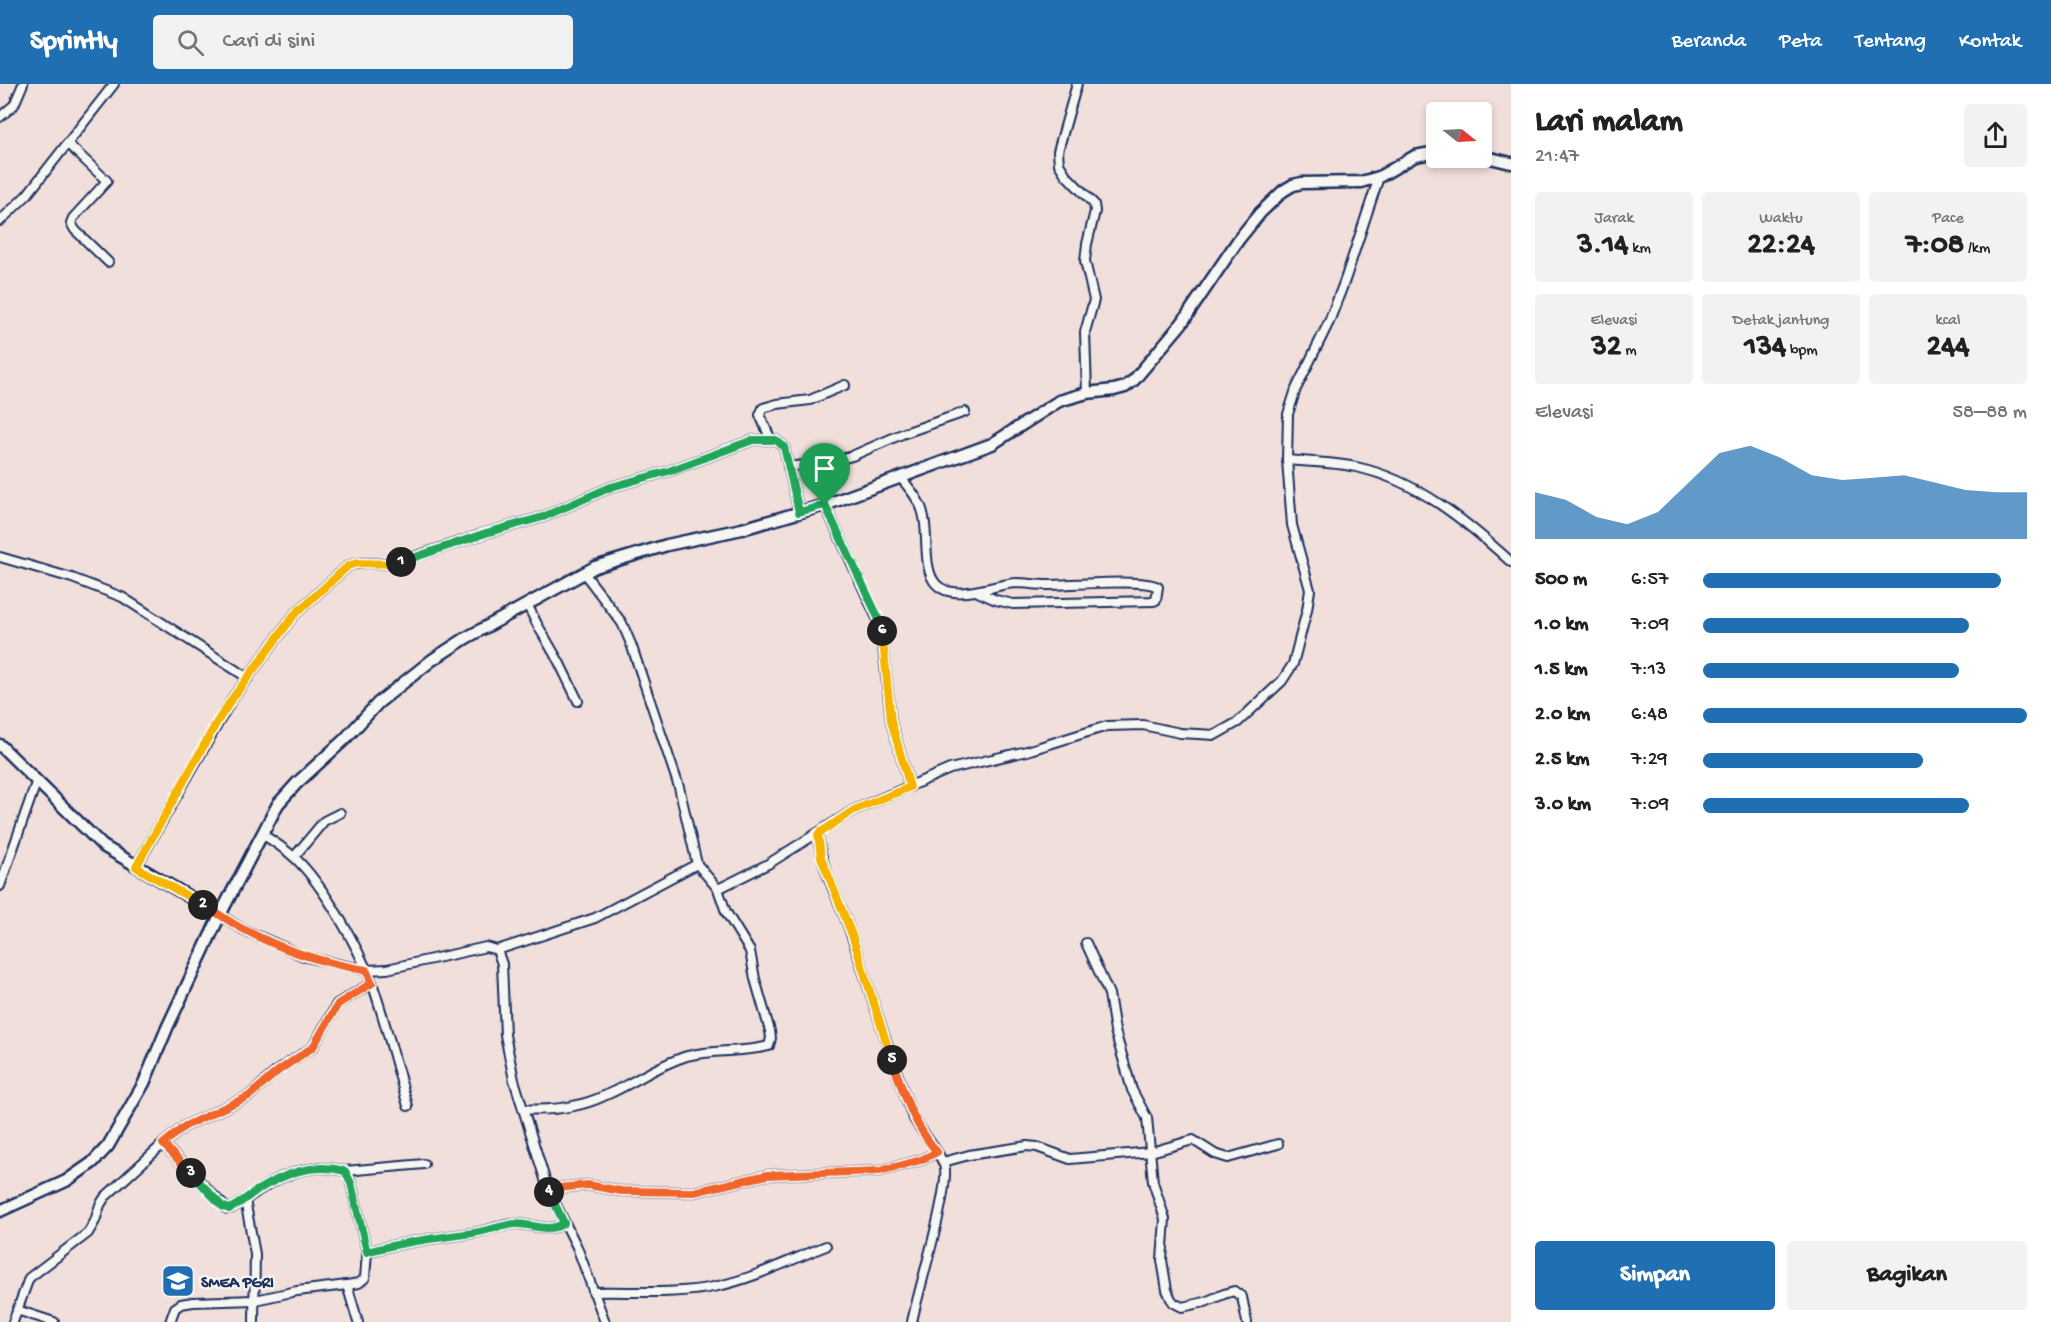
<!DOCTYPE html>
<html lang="id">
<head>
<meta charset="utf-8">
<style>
	:root { --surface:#fff; --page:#f2f2f2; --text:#202124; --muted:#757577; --accent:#1f6fb2 }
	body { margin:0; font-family:"Gochi Hand",sans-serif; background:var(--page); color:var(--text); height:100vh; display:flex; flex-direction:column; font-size:22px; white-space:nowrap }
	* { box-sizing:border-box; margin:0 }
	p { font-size:20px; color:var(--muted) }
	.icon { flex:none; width:33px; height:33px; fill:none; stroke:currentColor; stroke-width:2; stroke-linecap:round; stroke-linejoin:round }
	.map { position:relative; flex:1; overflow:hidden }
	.sheet { display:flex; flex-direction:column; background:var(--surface); width:540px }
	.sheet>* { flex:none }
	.needle { width:39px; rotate:108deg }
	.buttons { position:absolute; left:1426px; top:18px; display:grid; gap:12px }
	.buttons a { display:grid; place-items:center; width:66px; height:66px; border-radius:6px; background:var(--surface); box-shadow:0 3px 9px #0003; font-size:30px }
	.pin { position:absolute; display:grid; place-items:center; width:51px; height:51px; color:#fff; margin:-62px -26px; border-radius:50% 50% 50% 0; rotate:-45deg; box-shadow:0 0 6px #0007 }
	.pin .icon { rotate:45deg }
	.km { position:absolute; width:30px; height:30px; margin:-15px; border-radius:50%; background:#222; color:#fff; font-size:16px; line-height:30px; text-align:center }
	.round { display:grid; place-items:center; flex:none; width:63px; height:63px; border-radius:6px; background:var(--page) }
	.head { display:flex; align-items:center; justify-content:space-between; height:102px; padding:0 24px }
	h1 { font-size:33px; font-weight:800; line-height:45px }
	.figures { display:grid; grid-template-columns:repeat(3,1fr); gap:9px; height:102px; padding:6px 24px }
	.figures div { display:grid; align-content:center; border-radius:6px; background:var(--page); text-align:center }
	.figures b { font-size:30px; font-weight:800 }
	.figures small { font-size:16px; font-weight:400 }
	.figures p { font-size:16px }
	.chart { height:168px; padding:12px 24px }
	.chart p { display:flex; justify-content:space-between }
	.chart svg { width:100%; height:108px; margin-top:6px; fill:var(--accent); opacity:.7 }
	.action { display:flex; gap:12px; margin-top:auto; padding:12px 24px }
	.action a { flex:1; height:69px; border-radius:6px; background:var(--accent); color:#fff; font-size:24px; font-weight:800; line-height:69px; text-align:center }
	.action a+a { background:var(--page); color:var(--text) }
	ul { padding:0 24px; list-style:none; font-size:20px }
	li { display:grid; grid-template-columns:96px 72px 1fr; align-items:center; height:45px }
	li i { height:15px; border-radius:8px; background:var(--accent) }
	header { display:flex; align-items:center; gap:36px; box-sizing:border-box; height:84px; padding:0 30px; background:var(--accent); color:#fff }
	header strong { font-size:28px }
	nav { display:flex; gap:33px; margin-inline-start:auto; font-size:21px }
	.search { width:420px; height:54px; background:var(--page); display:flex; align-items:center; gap:15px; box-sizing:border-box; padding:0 21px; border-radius:6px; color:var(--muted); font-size:22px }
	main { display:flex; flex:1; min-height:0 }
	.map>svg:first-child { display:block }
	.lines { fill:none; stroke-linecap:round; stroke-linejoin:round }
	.street-casing { stroke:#1b2f5e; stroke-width:12 }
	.secondary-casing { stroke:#1b2f5e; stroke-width:15 }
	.street { stroke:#f6f6f2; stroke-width:8 }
	.secondary { stroke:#f6f6f2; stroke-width:10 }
	.split-1-casing { stroke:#fff; stroke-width:12 }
	.split-2-casing { stroke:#fff; stroke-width:12 }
	.split-3-casing { stroke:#fff; stroke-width:12 }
	.split-4-casing { stroke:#fff; stroke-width:12 }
	.split-5-casing { stroke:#fff; stroke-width:12 }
	.split-6-casing { stroke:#fff; stroke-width:12 }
	.split-7-casing { stroke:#fff; stroke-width:12 }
	.split-1 { stroke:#22a559; stroke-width:8 }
	.split-2 { stroke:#f5b400; stroke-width:8 }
	.split-3 { stroke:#f0652b; stroke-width:8 }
	.split-4 { stroke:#22a559; stroke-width:8 }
	.split-5 { stroke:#f0652b; stroke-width:8 }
	.split-6 { stroke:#f5b400; stroke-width:8 }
	.split-7 { stroke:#22a559; stroke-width:8 }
	.labels { text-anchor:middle; stroke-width:4.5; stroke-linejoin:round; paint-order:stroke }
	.poi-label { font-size:16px; font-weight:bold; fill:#1b2f5e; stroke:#f6f6f2; text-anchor:start }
</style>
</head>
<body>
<header>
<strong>Sprintly</strong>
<div class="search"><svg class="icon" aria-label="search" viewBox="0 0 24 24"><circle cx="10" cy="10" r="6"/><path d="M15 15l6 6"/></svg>Cari di sini</div>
<nav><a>Beranda</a><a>Peta</a><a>Tentang</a><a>Kontak</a></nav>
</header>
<main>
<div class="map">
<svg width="1511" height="1238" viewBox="0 0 1511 1238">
	<rect width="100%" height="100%" fill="#f1dfdb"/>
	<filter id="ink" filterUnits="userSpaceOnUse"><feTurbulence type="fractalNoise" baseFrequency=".0167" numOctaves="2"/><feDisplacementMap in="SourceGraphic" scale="12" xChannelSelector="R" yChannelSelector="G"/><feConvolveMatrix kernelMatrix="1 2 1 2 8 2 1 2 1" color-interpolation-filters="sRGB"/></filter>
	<g filter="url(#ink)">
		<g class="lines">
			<defs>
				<g id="street">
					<polyline points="1077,0 1058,67 1059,80 1066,91 1094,120 1095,127 1087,160 1085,177 1094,216 1085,248 1087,309"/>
					<polyline points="0,33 14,21 23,0"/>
					<polyline points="68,60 107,97 73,134 71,139 75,146 108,178"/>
					<polyline points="0,137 27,111 114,0"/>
					<polyline points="771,356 760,331 763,324 777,320 810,316 845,301"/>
					<path d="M 1287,376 C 1310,378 1334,378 1356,383 C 1417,396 1466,437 1511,478"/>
					<polyline points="788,383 834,377 852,372 902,350 965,328"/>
					<path d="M 901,394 C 909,404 920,416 923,429 C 929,448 922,485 936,500 C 953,519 995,500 1016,499 C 1026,499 1037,501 1048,501 C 1069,501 1144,494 1158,503 L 1156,516 L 1154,517 L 1013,520 L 996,516 L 978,508"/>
					<polyline points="825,421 881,543 891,637 910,703"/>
					<polyline points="0,473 72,494 122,513 248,594"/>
					<polyline points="584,489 622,539 631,560 679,703 697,780"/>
					<polyline points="527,520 537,540 559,578 578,617"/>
					<path d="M 262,750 C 273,757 285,765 295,774 C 323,800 358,863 372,899 C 386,939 396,981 408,1022"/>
					<path d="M 818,750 C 821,787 841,818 852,853 C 872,913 890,972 912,1031 C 921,1049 937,1063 944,1081 C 952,1098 917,1211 912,1238"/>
					<polyline points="294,773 324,737 340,729"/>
					<path d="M 136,783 L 232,615 L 294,531 L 348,482 C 365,475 382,483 399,478 L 486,449 L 543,433 L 611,403 L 669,387 L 753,356 L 776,356 L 784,363 L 799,428"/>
					<polyline points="0,802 37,696"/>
					<polyline points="220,831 244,846 306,873 366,886 387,885 486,863 497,866 502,880 505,951 514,996 548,1105 577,1163 605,1238"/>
					<polyline points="1086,859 1109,910 1115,947 1132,1006 1147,1034 1153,1098 1165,1135 1162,1176 1167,1206 1171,1215 1174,1219 1182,1223 1205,1218 1224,1210 1234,1207 1242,1213 1247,1238"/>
					<polyline points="497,866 595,834 697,780 718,805"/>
					<path d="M 523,1025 C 552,1027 578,1024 604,1012 C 633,1000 657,981 687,972 C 714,965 742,969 769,962 L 771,954 L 770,947 L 755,895 L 750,867 L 726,828 L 718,805 L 768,780 L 854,726 L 950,685 L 1027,667 L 1107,642 L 1143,641 L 1180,649 L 1215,651 L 1238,638 L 1282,597 L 1293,580 L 1307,526 L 1310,506 L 1292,441 L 1287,376 L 1288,330 L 1296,305 L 1329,238 L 1345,196 L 1379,93"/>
					<polyline points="163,1060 185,1042 249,1012 278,986 313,963 337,920 372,899"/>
					<polyline points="943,1078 969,1071 1027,1062 1037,1063 1070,1075 1151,1068 1193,1056 1215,1070 1228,1074 1278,1060"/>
					<polyline points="345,1087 424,1080"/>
					<polyline points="548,1105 588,1101 621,1107 694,1108 767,1091 880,1087 921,1076 937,1068"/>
					<path d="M 367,1168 C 401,1158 437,1154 473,1149 C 487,1147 500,1141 514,1140 C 531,1139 549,1150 564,1139"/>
					<path d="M 593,1208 C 634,1207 678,1211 718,1202 C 755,1194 790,1176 826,1162"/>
					<polyline points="17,1226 54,1238"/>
					<polyline points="13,1238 29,1194 88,1149 95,1137 100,1121 105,1113 163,1060 227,1125 232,1124 245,1116"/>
					<polyline points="170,1238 175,1224 181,1220 193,1218 255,1216 297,1207 347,1201"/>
					<path d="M 254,1238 L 255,1170 L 245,1116 C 274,1094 307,1077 345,1087 L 348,1090 L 351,1099 L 367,1168 L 365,1194 L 359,1199 L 347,1201 L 358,1238"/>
				</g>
				<g id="secondary">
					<polyline points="1482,72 1511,79"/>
					<polyline points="0,661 103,762 220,831"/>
					<polyline points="0,1127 66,1097 92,1079 108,1062 144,999 167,944 220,831 278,720 297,699 345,655 378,619 432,576 466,554 595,483 667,461 742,445 825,421 992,360 1059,317 1087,309 1114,306 1125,303 1134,296 1182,239 1239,155 1260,129 1283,107 1293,101 1302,99 1361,98 1379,93 1415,72 1437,68"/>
				</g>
			</defs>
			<use href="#street" class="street-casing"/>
			<use href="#secondary" class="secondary-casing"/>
			<use href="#street" class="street"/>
			<use href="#secondary" class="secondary"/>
		</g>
	</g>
	<g class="lines" filter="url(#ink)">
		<defs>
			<polyline id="split-1" points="401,478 486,449 543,433 611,403 669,387 753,356 776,356 784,363 799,428 825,421"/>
			<polyline id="split-2" points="203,821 136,783 217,638 232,615 294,531 348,482 357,479 393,480 401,478"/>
			<path id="split-3" d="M 191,1089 L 163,1060 L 185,1042 L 249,1012 L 278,987 L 313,963 L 338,920 L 372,899 L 366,886 C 322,879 282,866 243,845 C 229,838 217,828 203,821"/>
			<path id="split-4" d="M 191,1089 L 222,1122 L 229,1125 C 239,1121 247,1113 256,1107 C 284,1090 312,1078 345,1087 L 351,1099 L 367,1168 C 401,1158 437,1154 473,1149 C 487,1147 500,1142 514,1140 C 531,1139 549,1150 564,1139 L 549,1108"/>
			<path id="split-5" d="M 549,1108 L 548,1105 L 588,1101 L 621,1107 L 694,1108 L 767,1091 L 880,1087 L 921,1076 L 937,1068 C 912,1038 905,1012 892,976"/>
			<polyline id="split-6" points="882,547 891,637 910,703 854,726 818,750 821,773 852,851 892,976"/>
			<polyline id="split-7" points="825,421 877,531 882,547"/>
		</defs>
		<use href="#split-1" class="split-1-casing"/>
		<use href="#split-2" class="split-2-casing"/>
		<use href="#split-3" class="split-3-casing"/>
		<use href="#split-4" class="split-4-casing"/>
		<use href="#split-5" class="split-5-casing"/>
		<use href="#split-6" class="split-6-casing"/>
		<use href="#split-7" class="split-7-casing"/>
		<use href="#split-1" class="split-1"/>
		<use href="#split-2" class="split-2"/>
		<use href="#split-3" class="split-3"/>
		<use href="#split-4" class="split-4"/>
		<use href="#split-5" class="split-5"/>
		<use href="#split-6" class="split-6"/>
		<use href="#split-7" class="split-7"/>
	</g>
	<defs>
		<symbol id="school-square" viewBox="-11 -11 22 22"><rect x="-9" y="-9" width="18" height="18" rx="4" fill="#1f6fb2" stroke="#f6f6f2"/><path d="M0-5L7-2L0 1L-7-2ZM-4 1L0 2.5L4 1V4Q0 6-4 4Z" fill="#fff"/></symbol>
	</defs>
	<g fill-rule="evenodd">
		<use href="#school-square" x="159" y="1178" width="38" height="38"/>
	</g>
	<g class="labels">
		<g class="poi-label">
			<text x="201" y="1203">SMEA PGRI</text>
		</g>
	</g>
</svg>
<div class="buttons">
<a><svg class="needle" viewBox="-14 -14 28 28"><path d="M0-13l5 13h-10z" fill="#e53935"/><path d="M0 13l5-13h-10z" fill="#757577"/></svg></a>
</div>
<div class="pin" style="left:825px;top:421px;background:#1e9e55"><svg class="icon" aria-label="arrive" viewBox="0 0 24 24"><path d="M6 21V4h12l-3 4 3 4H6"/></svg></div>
<b class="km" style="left:401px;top:478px">1</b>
<b class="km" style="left:203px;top:821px">2</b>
<b class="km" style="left:191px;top:1089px">3</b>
<b class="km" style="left:549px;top:1108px">4</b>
<b class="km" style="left:892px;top:976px">5</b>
<b class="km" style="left:882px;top:547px">6</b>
</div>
<section class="sheet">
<div class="head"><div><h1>Lari malam</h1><p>21:47</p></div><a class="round"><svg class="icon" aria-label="share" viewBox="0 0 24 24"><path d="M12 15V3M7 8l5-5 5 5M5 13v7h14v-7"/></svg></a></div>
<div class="figures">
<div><p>Jarak</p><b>3.14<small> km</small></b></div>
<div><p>Waktu</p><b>22:24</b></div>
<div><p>Pace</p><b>7:08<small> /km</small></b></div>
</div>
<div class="figures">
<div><p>Elevasi</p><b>32<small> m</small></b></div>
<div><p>Detak jantung</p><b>134<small> bpm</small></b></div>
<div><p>kcal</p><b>244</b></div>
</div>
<div class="chart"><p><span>Elevasi</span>58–88 m</p>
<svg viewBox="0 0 160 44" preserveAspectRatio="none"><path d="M0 44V25L10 28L20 35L30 38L40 33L50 21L60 9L70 6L80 11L90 18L100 20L110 19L120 18L130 21L140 24L150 25L160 25V44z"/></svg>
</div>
<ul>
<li><b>500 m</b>6:57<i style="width:92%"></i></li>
<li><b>1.0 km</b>7:09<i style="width:82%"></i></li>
<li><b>1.5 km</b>7:13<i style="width:79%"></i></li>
<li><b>2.0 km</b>6:48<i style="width:100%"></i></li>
<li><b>2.5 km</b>7:29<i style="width:68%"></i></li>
<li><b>3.0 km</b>7:09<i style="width:82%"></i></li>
</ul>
<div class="action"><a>Simpan</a><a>Bagikan</a></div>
</section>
</main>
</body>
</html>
